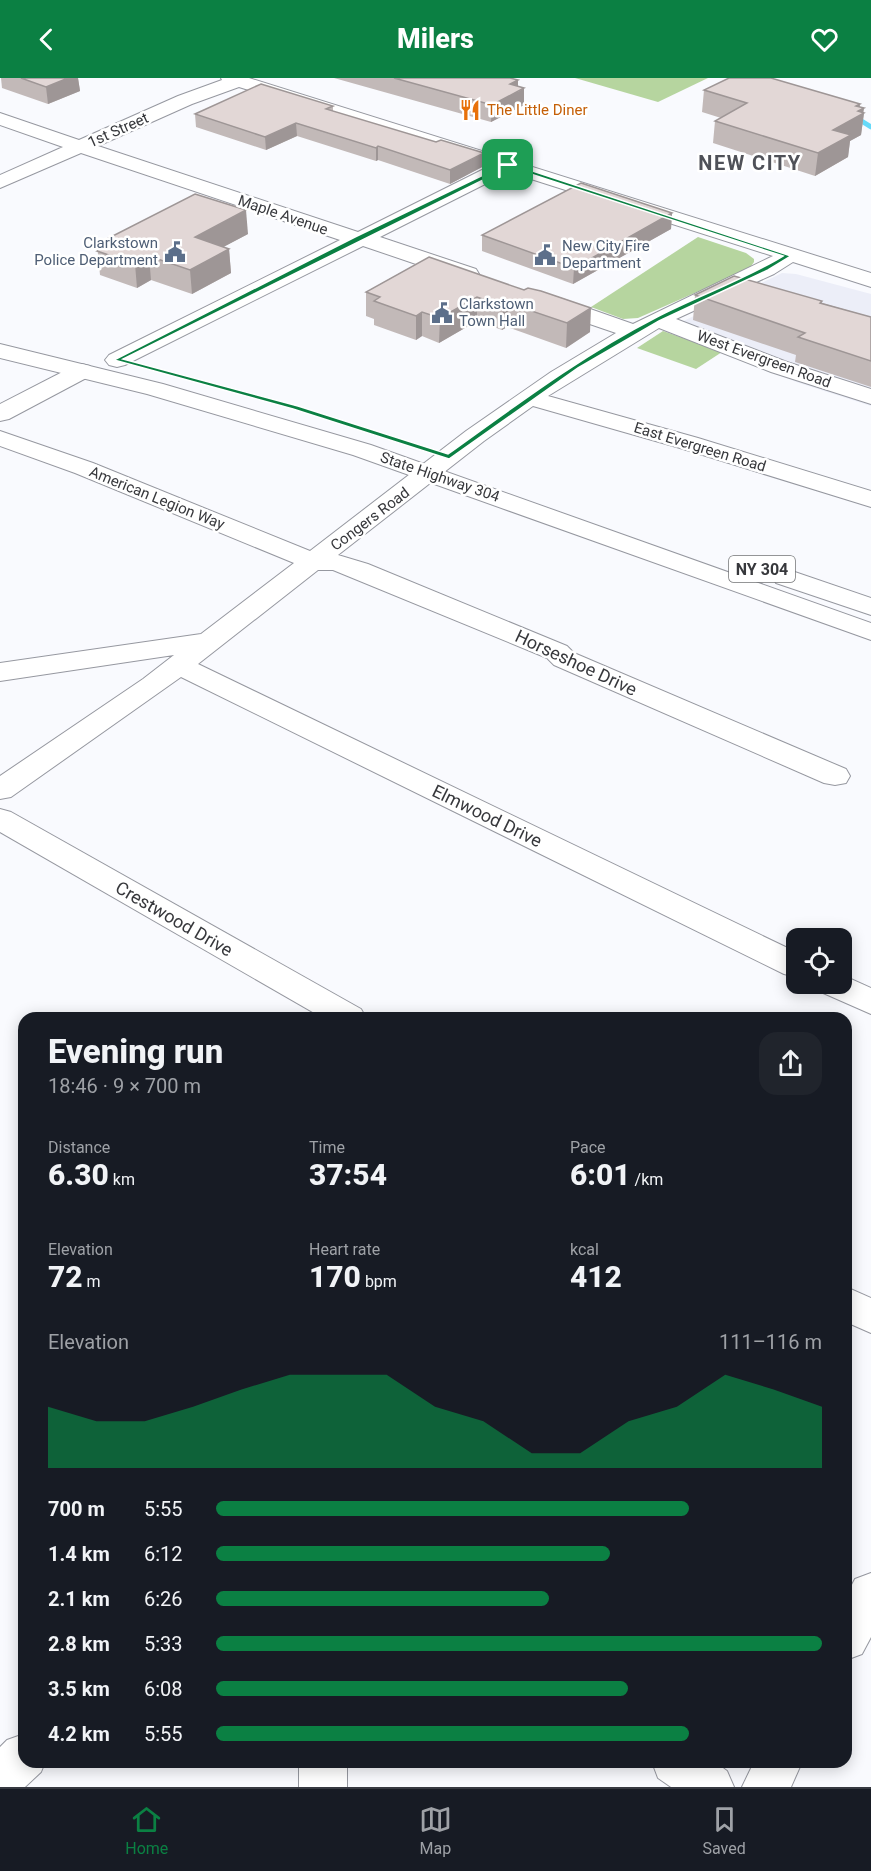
<!DOCTYPE html>
<html lang="en">
<head>
<meta charset="utf-8">
<style>
	:root { --surface:#171b24; --page:#20242c; --text:#f1f3f6; --muted:#9ea1a6; --line:#363941; --accent:#0b8043 }
	body { margin:0; font-family:Roboto,sans-serif; background:var(--page); color:var(--text); height:100vh; display:flex; flex-direction:column; font-size:22px; white-space:nowrap }
	* { box-sizing:border-box; margin:0 }
	p { font-size:20px; color:var(--muted) }
	.icon { flex:none; width:33px; height:33px; fill:none; stroke:currentColor; stroke-width:2; stroke-linecap:round; stroke-linejoin:round }
	.map { position:relative; flex:1; overflow:hidden }
	.sheet { position:absolute; left:18px; top:934px; width:834px; height:756px; display:flex; flex-direction:column; background:var(--surface); border-radius:18px; box-shadow:0 3px 15px #0003 }
	.sheet>* { flex:none }
	.buttons { position:absolute; left:786px; top:850px; display:grid; gap:12px }
	.buttons a { display:grid; place-items:center; width:66px; height:66px; border-radius:12px; background:var(--surface); box-shadow:0 3px 15px #0003; font-size:30px }
	.pin { position:absolute; display:grid; place-items:center; width:51px; height:51px; color:#fff; margin:-26px; border-radius:12px; box-shadow:0 3px 9px #0006 }
	.round { display:grid; place-items:center; flex:none; width:63px; height:63px; border-radius:18px; background:var(--page) }
	.headline { display:flex; align-items:center; justify-content:space-between; height:102px; padding:0 30px }
	h1 { font-size:33px; font-weight:800; line-height:45px }
	.stats { display:grid; grid-template-columns:repeat(3,1fr); gap:9px; height:102px; padding:6px 30px }
	.stats div { display:grid; align-content:center }
	.stats b { font-size:30px; font-weight:800 }
	.stats small { font-size:16px; font-weight:400 }
	.stats p { font-size:16px }
	.chart { height:168px; padding:12px 30px }
	.chart p { display:flex; justify-content:space-between }
	.chart svg { width:100%; height:108px; margin-top:6px; fill:var(--accent); opacity:.7 }
	ul { padding:0 30px; list-style:none; font-size:20px }
	li { display:grid; grid-template-columns:96px 72px 1fr; align-items:center; height:45px }
	li i { height:15px; border-radius:8px; background:var(--accent) }
	header { display:flex; justify-content:space-between; align-items:center; height:78px; padding:0 30px; background:var(--accent); color:#fff; font-size:27px; font-weight:800 }
	.tabs { display:flex; justify-content:space-around; align-items:center; height:84px; border-top:2px solid var(--line); background:var(--surface); font-size:16px; color:var(--muted) }
	.tabs a { display:grid; justify-items:center; gap:3px }
	.tabs .on { color:var(--accent) }
	.map>svg:first-child { display:block }
	.built { fill:#eceef8 }
	.green { fill:#b6d59f }
	.lines { fill:none; stroke-linecap:round; stroke-linejoin:round }
	.stream { stroke:#66daf9; stroke-width:5 }
	.minor-casing { stroke:#9698a0; stroke-width:2 }
	.major-casing { stroke:#9698a0; stroke-width:2 }
	.minor { fill:#fff; fill-rule:evenodd }
	.major { fill:#fff; fill-rule:evenodd }
	.wall { fill:#c2b9b8 }
	.shaded-wall { fill:#9e9696 }
	.building { fill:#e2d7d6; stroke:#9e9696; stroke-width:1.5 }
	.route { fill:#0b8043; stroke:#fff; stroke-width:1.5; fill-rule:evenodd }
	.labels { text-anchor:middle; stroke-width:5; stroke-linejoin:round; paint-order:stroke }
	.far-food-label { font-size:15px; fill:#c56008; stroke:#fff; text-anchor:start }
	.far-street-label { font-size:15px; fill:#37383c; stroke:#fff }
	.far-service-label { font-size:15px; fill:#4e5e75; stroke:#fff; text-anchor:start }
	.shield { fill:#fff; stroke:#737476; stroke-width:1.5 }
	.shield-label { font-size:16px; font-weight:bold; fill:#37383c }
	.street-label { font-size:18px; fill:#37383c; stroke:#fff }
	.far-district-label { font-size:20px; font-weight:bold; letter-spacing:1.5px; fill:#4f5158; stroke:#fff }
</style>
</head>
<body>
<header><svg class="icon" aria-label="back" viewBox="0 0 24 24"><path d="M15 5l-7 7 7 7"/></svg>Milers<svg class="icon" aria-label="heart" viewBox="0 0 24 24"><path d="M12 20l-8-8c-3-5 5-10 8-4 3-6 11-1 8 4z"/></svg></header>
<div class="map">
<svg width="871" height="1709" viewBox="0 0 871 1709">
	<rect width="100%" height="100%" fill="#f9fafe"/>
	<polygon class="built" points="782,195 796,196 871,216 871,328 799,305 663,253"/>
	<g class="green">
		<polygon points="575,0 708,0 658,24"/>
		<polygon points="698,159 746,175 754,181 754,184 749,191 638,240 623,241 591,229"/>
		<polygon points="663,253 722,274 696,291 637,270"/>
	</g>
	<g class="lines">
		<polyline class="stream" points="855,39 871,49"/>
		<defs>
			<g id="minor">
				<path d="M 221,0 L 249,0 L 871,195 L 871,209 L 793,184 L 774,196 L 676,241 L 787,284 L 871,311 L 871,326 L 771,294 L 659,250 L 548,318 L 698,360 L 871,413 L 871,429 L 680,370 L 533,328 L 484,363 L 338,477 L 368,486 L 567,568 L 574,575 L 846,691 L 850,698 L 846,705 L 835,707 L 824,705 L 554,587 L 547,580 L 333,492 L 318,492 L 198,586 L 796,874 L 796,899 L 784,896 L 181,599 L 11,719 L 0,721 L 0,698 L 143,601 L 174,577 L 0,603 L 0,585 L 201,556 L 294,485 L 75,395 L 0,368 L 0,353 L 93,385 L 310,473 L 466,353 L 551,294 L 616,255 L 540,229 L 537,224 L 540,219 L 548,217 L 556,219 L 633,246 L 773,178 L 509,94 L 380,159 L 476,191 L 479,196 L 476,201 L 468,203 L 460,201 L 363,168 L 125,287 L 117,289 L 109,287 L 105,282 L 109,277 L 340,162 L 81,75 L 0,110 L 0,97 L 63,69 L 0,47 L 0,35 L 79,62 L 178,18 L 222,2 ZM 239,9 L 490,88 L 358,154 L 98,68 L 192,26 Z"/>
				<polygon points="82,286 90,288 94,293 90,298 9,341 0,343 0,326 74,288"/>
				<polygon points="0,731 11,734 361,931 366,940 323,940 0,754"/>
				<polygon points="842,897 871,910 871,936 821,914 816,906 842,906"/>
				<polygon points="846,1209 871,1220 871,1255 846,1244"/>
				<polygon points="871,1495 871,1559 862,1576 846,1582 846,1518 855,1501"/>
				<polygon points="24,1656 24,1684 45,1684 41,1694 25,1709 0,1709 0,1669 7,1662"/>
				<rect x="299" y="1684" width="48" height="25"/>
				<polygon points="652,1684 715,1684 727,1693 734,1709 671,1709 658,1700"/>
				<polygon points="754,1684 802,1684 791,1709 742,1709"/>
			</g>
			<g id="major">
				<polygon points="0,266 163,306 371,367 871,545 871,562 353,377 147,316 0,280"/>
				<polygon points="786,491 871,520 871,537 776,505 773,499 776,493"/>
			</g>
		</defs>
		<use href="#minor" class="minor-casing"/>
		<use href="#major" class="major-casing"/>
		<use href="#minor" class="minor"/>
		<use href="#major" class="major"/>
	</g>
	<g class="wall">
		<polygon points="1,0 78,0 80,13 48,26 2,10"/>
		<polygon points="334,0 510,0 518,9 524,10 524,27 491,44"/>
		<polygon points="704,12 860,26 859,29 864,30 863,35 864,35 861,57 850,63 848,79 815,98 713,65 715,43 721,40 702,34"/>
		<polygon points="333,28 333,33 484,88 450,106 378,82 376,83 297,58 266,72 196,49 195,36"/>
		<polygon points="672,135 671,151 573,206 482,173 482,157"/>
		<polygon points="248,156 223,169 229,171 231,195 192,216 151,202 137,210 100,197 97,166"/>
		<polygon points="429,179 590,254 566,270 507,249 502,252 477,243 439,265 422,258 416,262 374,247 374,241 366,238 366,214"/>
		<polygon points="695,217 822,223 822,225 871,239 871,309 795,284 796,277 693,242"/>
	</g>
	<g class="shaded-wall">
		<polygon points="68,0 78,0 80,13 48,26 46,9"/>
		<polygon points="518,2 518,14 524,10 524,27 491,44 492,27 510,6"/>
		<polygon points="860,26 859,33 864,30 863,36 864,35 861,57 850,63 848,79 815,98 818,75 833,52 856,28"/>
		<polygon points="296,45 297,58 266,72 265,59"/>
		<polygon points="378,68 378,82 376,83 376,70"/>
		<polygon points="484,75 484,88 450,106 450,92"/>
		<polygon points="246,132 248,156 197,183 195,159"/>
		<polygon points="672,135 671,151 573,206 574,190"/>
		<polygon points="229,171 231,195 192,216 190,192"/>
		<polygon points="149,178 151,202 137,210 135,186"/>
		<polygon points="477,219 477,243 439,265 440,240"/>
		<polygon points="508,225 507,249 502,252 503,228"/>
		<polygon points="591,230 590,254 566,270 567,245"/>
		<polygon points="422,234 422,258 416,262 416,238"/>
	</g>
	<g class="building">
		<polygon points="21,0 68,0 46,9"/>
		<polygon points="394,0 510,0 518,2 510,6 524,10 492,27"/>
		<polygon points="729,0 771,0 860,26 856,28 864,30 858,33 864,35 833,52 851,57 818,75 715,43 747,25 704,12"/>
		<polygon points="261,6 333,28 326,31 436,64 441,62 484,75 450,92 378,68 376,70 296,45 265,59 195,36"/>
		<polygon points="581,105 672,135 574,190 482,157"/>
		<polygon points="195,116 246,132 195,159 229,171 190,192 149,178 135,186 97,173 106,168 97,166"/>
		<polygon points="429,179 524,212 528,210 541,213 591,230 567,245 508,225 503,228 477,219 440,240 422,234 416,238 374,223 380,219 366,214"/>
		<polygon points="734,198 822,223 820,225 871,239 871,283 798,259 805,255 695,217"/>
	</g>
	<path class="route" d="M 508,85 L 791,178 L 768,192 L 659,243 L 578,290 L 449,381 L 293,331 L 114,282 L 355,159 ZM 509,89 L 783,178 C 742,203 697,218 655,240 C 581,278 515,328 448,376 L 298,328 L 123,281 Z"/>
	<defs>
		<symbol id="restaurant-bare" viewBox="-9 -9 18 18"><path d="M-5-6h1v4h1v-4h1v4h1v-4h1v5L-1.5 .5V6h-2V.5L-5-1ZM5-6V6H3V1.5H1.5Q1.5-4 5-6Z" fill="#e8710a" stroke="#fff" stroke-width="2.5" paint-order="stroke"/></symbol>
		<symbol id="civic-bare" viewBox="-9 -9 18 18"><path d="M-.6-6.5H3V-4.5H.6V-3L4-1V1h2V6H-6V1h2V-1L-.6-3ZM-1.2 2.5V6h2.4V2.5Z" fill="#5c6f8a" stroke="#fff" stroke-width="2.5" paint-order="stroke"/></symbol>
	</defs>
	<g fill-rule="evenodd">
		<use href="#restaurant-bare" x="455" y="17" width="30" height="30"/>
		<use href="#civic-bare" x="160" y="159" width="30" height="30"/>
		<use href="#civic-bare" x="530" y="162" width="30" height="30"/>
		<use href="#civic-bare" x="427" y="220" width="30" height="30"/>
	</g>
	<g class="labels">
		<g class="far-food-label">
			<text x="487" y="37">The Little Diner</text>
		</g>
		<g class="far-street-label">
			<text transform="translate(118 52) rotate(-24)" y="5">1st Street</text>
			<text transform="translate(283 137) rotate(19)" y="5">Maple Avenue</text>
			<text transform="translate(764 281) rotate(20)" y="5">West Evergreen Road</text>
			<text transform="translate(700 369) rotate(17)" y="5">East Evergreen Road</text>
			<text transform="translate(440 399) rotate(19)" y="5">State Highway 304</text>
			<text transform="translate(157 420) rotate(22)" y="5">American Legion Way</text>
			<text transform="translate(370 441) rotate(-37)" y="5">Congers Road</text>
		</g>
		<g class="far-service-label">
			<text x="158" y="170" text-anchor="end">Clarkstown<tspan x="158" dy="17">Police Department</tspan></text>
			<text x="562" y="173">New City Fire<tspan x="562" dy="17">Department</tspan></text>
			<text x="459" y="231">Clarkstown<tspan x="459" dy="17">Town Hall</tspan></text>
		</g>
		<rect class="shield" x="729" y="478" width="66" height="26" rx="4.5"/>
		<g class="shield-label">
			<text x="762" y="497">NY 304</text>
		</g>
		<g class="street-label">
			<text transform="translate(576 585) rotate(25)" y="6">Horseshoe Drive</text>
			<text transform="translate(487 738) rotate(26)" y="6">Elmwood Drive</text>
			<text transform="translate(174 841) rotate(30)" y="6">Crestwood Drive</text>
		</g>
		<g class="far-district-label">
			<text x="750" y="92">NEW CITY</text>
		</g>
	</g>
</svg>
<div class="buttons">
<a><svg class="icon" aria-label="locate" viewBox="0 0 24 24"><circle cx="12" cy="12" r="6"/><path d="M12 2v4M12 18v4M2 12h4M18 12h4"/></svg></a>
</div>
<div class="pin" style="left:508px;top:87px;background:#1e9e55"><svg class="icon" aria-label="arrive" viewBox="0 0 24 24"><path d="M6 21V4h12l-3 4 3 4H6"/></svg></div>
<section class="sheet">
<div class="headline"><div><h1>Evening run</h1><p>18:46 · 9 × 700 m</p></div><a class="round"><svg class="icon" aria-label="share" viewBox="0 0 24 24"><path d="M12 15V3M7 8l5-5 5 5M5 13v7h14v-7"/></svg></a></div>
<div class="stats">
<div><p>Distance</p><b>6.30<small> km</small></b></div>
<div><p>Time</p><b>37:54</b></div>
<div><p>Pace</p><b>6:01<small> /km</small></b></div>
</div>
<div class="stats">
<div><p>Elevation</p><b>72<small> m</small></b></div>
<div><p>Heart rate</p><b>170<small> bpm</small></b></div>
<div><p>kcal</p><b>412</b></div>
</div>
<div class="chart"><p><span>Elevation</span>111–116 m</p>
<svg viewBox="0 0 160 44" preserveAspectRatio="none"><path d="M0 44V19L10 25L20 25L30 19L40 12L50 6L60 6L70 6L80 19L90 25L100 38L110 38L120 25L130 19L140 6L150 12L160 19V44z"/></svg>
</div>
<ul>
<li><b>700 m</b>5:55<i style="width:78%"></i></li>
<li><b>1.4 km</b>6:12<i style="width:65%"></i></li>
<li><b>2.1 km</b>6:26<i style="width:55%"></i></li>
<li><b>2.8 km</b>5:33<i style="width:100%"></i></li>
<li><b>3.5 km</b>6:08<i style="width:68%"></i></li>
<li><b>4.2 km</b>5:55<i style="width:78%"></i></li>
</ul>
</section>
</div>
<nav class="tabs">
<a class="on"><svg class="icon" aria-label="home" viewBox="0 0 24 24"><path d="M3 11l9-7 9 7M6 9v11h12V9"/></svg>Home</a>
<a><svg class="icon" aria-label="map" viewBox="0 0 24 24"><path d="M3 6l6-2 6 2 6-2v14l-6 2-6-2-6 2zM9 4v14M15 6v14"/></svg>Map</a>
<a><svg class="icon" aria-label="saved" viewBox="0 0 24 24"><path d="M7 4h10v16l-5-4-5 4z"/></svg>Saved</a>
</nav>
</body>
</html>
